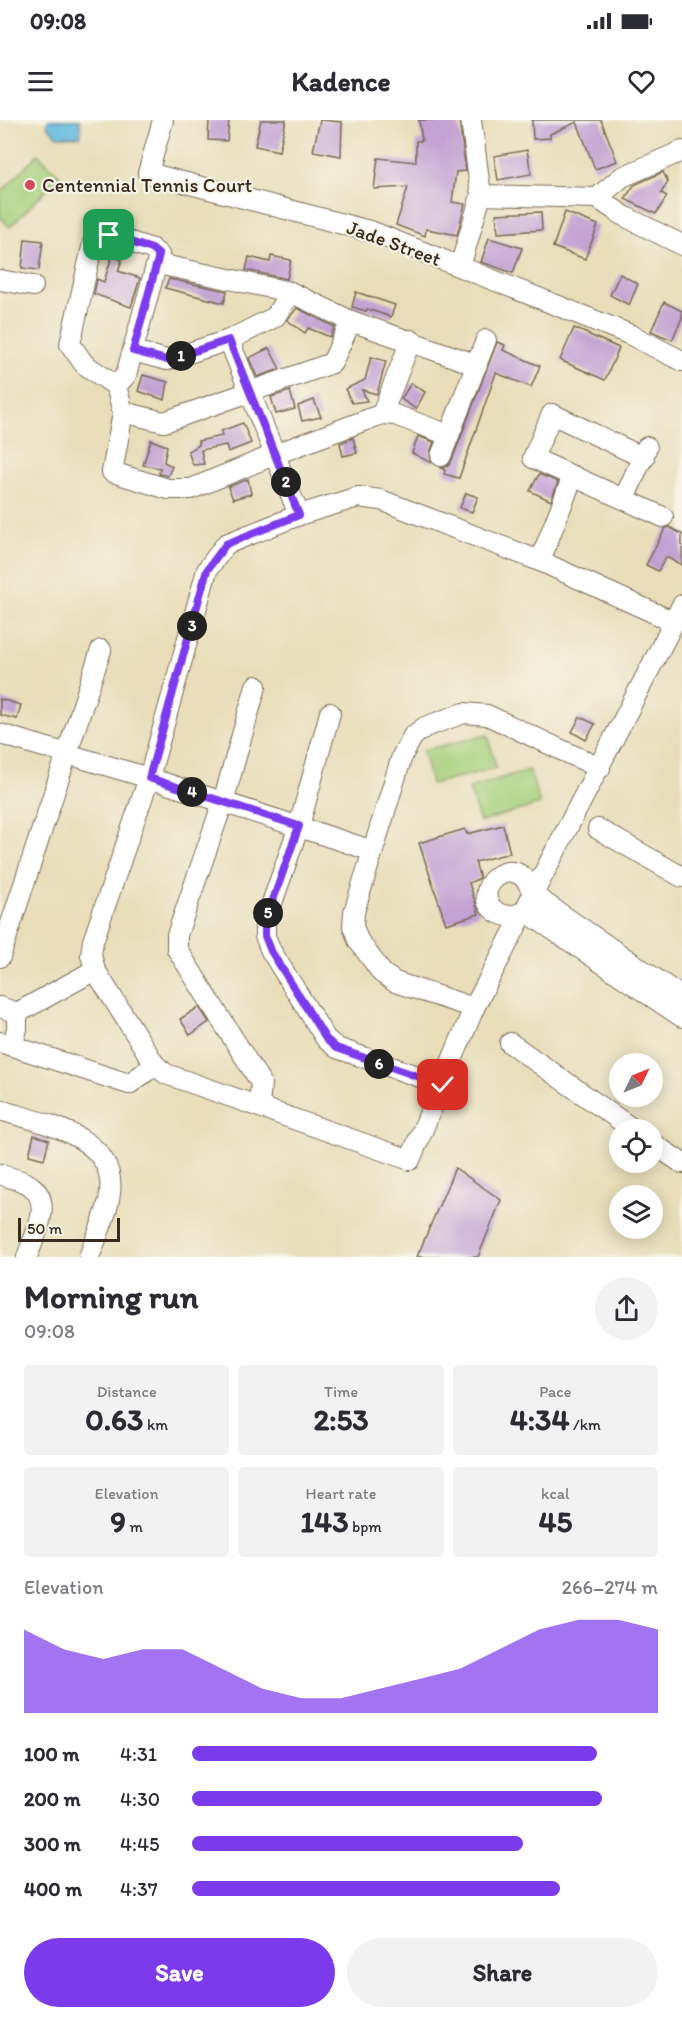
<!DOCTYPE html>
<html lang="en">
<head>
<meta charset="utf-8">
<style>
	:root { --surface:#fff; --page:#f2f2f3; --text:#2b2b33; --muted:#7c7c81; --accent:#7c3aed }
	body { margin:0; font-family:Itim,sans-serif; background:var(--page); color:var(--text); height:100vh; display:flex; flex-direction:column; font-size:22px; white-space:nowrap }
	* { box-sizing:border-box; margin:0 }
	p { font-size:20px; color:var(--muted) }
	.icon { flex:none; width:33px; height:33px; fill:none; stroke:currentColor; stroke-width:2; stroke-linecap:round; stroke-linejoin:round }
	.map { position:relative; height:1137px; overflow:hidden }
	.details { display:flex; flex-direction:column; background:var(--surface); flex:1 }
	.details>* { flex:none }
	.needle { width:39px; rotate:47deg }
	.tools { position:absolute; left:609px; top:933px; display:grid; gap:12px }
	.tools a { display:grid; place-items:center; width:54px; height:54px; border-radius:50%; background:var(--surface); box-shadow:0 3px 15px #0003; font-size:30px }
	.scale { position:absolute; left:18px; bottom:15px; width:102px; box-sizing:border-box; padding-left:6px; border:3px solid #3b2a1e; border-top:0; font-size:16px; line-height:21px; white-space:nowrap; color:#3b2a1e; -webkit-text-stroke:4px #f7f3e8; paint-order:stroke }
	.pin { position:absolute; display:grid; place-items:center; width:51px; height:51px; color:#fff; margin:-26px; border-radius:12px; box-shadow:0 3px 9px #0006 }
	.km { position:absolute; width:30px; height:30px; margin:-15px; border-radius:50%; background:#222; color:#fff; font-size:16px; line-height:30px; text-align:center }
	.round { display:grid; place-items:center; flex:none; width:63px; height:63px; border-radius:32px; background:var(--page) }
	.summary { display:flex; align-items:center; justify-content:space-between; height:102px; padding:0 24px }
	h1 { font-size:33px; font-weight:700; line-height:45px }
	.stats { display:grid; grid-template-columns:repeat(3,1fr); gap:9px; height:102px; padding:6px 24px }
	.stats div { display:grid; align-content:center; border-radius:6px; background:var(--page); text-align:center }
	.stats b { font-size:30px; font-weight:700 }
	.stats small { font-size:16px; font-weight:400 }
	.stats p { font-size:16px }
	.chart { height:168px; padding:12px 24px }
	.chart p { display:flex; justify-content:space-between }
	.chart svg { width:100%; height:108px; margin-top:6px; fill:var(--accent); opacity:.7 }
	.primary-button { display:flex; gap:12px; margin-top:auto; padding:12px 24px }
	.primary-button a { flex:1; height:69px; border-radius:36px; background:var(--accent); color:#fff; font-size:24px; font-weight:700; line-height:69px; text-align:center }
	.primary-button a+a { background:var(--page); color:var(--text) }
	ul { padding:0 24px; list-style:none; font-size:20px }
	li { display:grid; grid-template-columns:96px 72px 1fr; align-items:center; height:45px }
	li i { height:15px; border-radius:8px; background:var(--accent) }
	.status { display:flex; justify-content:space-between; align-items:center; height:42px; padding:0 30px; background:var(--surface); direction:ltr }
	.status svg { height:16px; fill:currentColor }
	header { display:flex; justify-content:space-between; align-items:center; height:78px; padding:0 24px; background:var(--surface); font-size:27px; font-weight:700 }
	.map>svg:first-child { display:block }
	.green { fill:#a6d07b; stroke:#707d4c; stroke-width:1.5 }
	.water { fill:#61b9de; stroke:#4e727e; stroke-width:1.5 }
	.building { fill:#c2a1d3 }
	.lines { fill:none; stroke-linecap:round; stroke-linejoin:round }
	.minor-casing { stroke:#786954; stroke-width:22 }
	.minor { stroke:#fff; stroke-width:20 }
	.route-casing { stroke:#fff; stroke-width:12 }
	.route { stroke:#7c3aed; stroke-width:8 }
	.poi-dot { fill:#d1495b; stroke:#f7f3e8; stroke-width:2 }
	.labels { text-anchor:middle; stroke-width:4.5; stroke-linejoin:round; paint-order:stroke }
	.poi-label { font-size:20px; fill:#3b2a1e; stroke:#f7f3e8; text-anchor:start }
	.street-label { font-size:20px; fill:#3b2a1e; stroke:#f7f3e8 }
</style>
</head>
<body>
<div class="status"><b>09:08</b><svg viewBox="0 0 49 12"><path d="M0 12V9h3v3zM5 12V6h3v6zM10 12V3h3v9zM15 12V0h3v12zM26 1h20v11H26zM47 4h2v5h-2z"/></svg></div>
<header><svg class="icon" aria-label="menu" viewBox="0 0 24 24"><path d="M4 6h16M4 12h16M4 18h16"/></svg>Kadence<svg class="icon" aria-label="heart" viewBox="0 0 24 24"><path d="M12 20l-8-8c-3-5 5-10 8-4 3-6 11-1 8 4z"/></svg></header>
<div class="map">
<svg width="682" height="1137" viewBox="0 0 682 1137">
	<rect width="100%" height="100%" fill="#f7f3e8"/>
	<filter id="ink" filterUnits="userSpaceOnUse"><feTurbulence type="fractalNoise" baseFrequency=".0167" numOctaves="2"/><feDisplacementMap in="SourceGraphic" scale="12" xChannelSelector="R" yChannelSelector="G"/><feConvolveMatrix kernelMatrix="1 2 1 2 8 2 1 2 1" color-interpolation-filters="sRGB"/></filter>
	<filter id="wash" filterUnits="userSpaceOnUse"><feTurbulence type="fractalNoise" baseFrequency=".008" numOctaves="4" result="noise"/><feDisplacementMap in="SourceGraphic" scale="24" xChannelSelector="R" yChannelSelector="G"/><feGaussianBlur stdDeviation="1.35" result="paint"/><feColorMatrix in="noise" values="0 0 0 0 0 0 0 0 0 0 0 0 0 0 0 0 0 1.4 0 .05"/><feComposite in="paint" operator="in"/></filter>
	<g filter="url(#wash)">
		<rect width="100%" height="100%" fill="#e9deb9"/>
		<g class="green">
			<polygon points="38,34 60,56 10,107 0,97 0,73"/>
			<polygon points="488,615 496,648 431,664 423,630"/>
			<polygon points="529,650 540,684 480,702 469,668"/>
		</g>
		<polygon class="water" points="48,0 80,0 81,16 57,16 47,6"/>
		<g id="blocks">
			<g class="building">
				<polygon points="209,0 229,0 227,21 208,20"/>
				<polygon points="261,0 286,0 279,31 255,26"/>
				<polygon points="320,0 342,2 341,36 313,31"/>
				<polygon points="419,0 459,0 466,51 456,52 452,82 465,84 457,115 426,109 425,116 396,105 408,67 374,69 378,38 416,42 416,21 422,21"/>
				<polygon points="532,0 601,0 617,41 595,49 577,2 550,14 550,18 533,19"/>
				<polygon points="527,30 531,54 498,60 494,36"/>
				<polygon points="663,52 668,62 661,73 667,76 656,94 625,79 634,65"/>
				<polygon points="541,92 542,110 498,113 496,94"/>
				<polygon points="565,92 598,105 585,139 553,127"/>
				<polygon points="489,118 522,128 513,153 481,142"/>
				<polygon points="25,119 43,121 39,150 22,148"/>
				<polygon points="112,136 122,140 118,151 140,158 131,187 94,174 97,159 104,162"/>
				<polygon points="271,136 291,140 287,159 246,150 249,137 270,142"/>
				<polygon points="620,154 638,164 629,185 610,175"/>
				<polygon points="169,159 227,171 224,183 165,168"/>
				<polygon points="356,172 395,185 391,197 367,189 366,191 352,187"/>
				<polygon points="664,182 682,191 682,198 672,220 651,211"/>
				<polygon points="297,188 335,207 330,217 308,208 305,213 287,200"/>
				<polygon points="574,208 619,228 605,260 560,240"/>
				<polygon points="497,222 505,225 503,230 540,246 531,267 496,253 459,358 444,354 445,350 441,348 448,346 452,340"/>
				<polygon points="269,228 280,249 257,257 249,238"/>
				<polygon points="371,237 386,241 377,274 362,270 367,281 352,283 345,269 365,260"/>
				<polygon points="143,255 168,262 165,280 138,271"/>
				<polygon points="411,263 425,272 416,289 401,279"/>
				<polygon points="290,271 295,289 276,294 271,277"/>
				<polygon points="314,280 321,297 302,301 298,286"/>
				<polygon points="243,303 251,323 228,332 226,325 201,330 204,344 193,345 188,331 199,325 198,321 222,316 221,311"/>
				<polygon points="418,316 434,322 430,332 431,343 412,333"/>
				<polygon points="353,318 357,333 343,336 340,323"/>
				<polygon points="151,320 167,326 164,342 172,346 168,356 159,354 160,348 143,345"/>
				<polygon points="539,354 558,362 551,381 530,371"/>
				<polygon points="248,359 251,374 233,379 228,367"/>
				<polygon points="466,373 478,377 472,392 460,388"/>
				<polygon points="669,407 682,414 682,445 666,437 658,451 646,445 665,409"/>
				<polygon points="0,579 21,585 17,599 0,595"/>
				<polygon points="580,597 595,604 586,620 572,612"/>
				<polygon points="503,705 510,733 475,742 480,758 469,763 479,794 446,804 419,723 465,709 467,714"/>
				<polygon points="199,887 209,902 190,915 180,899"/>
				<polygon points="34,1015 49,1020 44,1039 29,1035"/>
				<polygon points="455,1048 501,1080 478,1137 417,1137"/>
			</g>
		</g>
	</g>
	<g filter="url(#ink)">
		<use href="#blocks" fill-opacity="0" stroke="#786954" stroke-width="1.5"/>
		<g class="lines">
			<defs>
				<g id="minor">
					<polyline points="163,0 148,53 373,112 631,215 682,241"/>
					<polyline points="481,75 597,78 624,96 682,125"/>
					<polyline points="597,78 622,57 682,31"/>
					<polygon points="109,115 152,129 159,135 126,255 116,266 84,244 70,224 93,123 99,116"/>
					<polyline points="158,144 290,172 351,201 477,245"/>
					<polyline points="460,147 481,75 471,0"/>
					<polyline points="0,160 33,166"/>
					<polyline points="229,220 299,395"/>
					<polyline points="133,231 167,240 229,220 275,197 290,172"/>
					<polyline points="116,266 123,292 112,352 168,369 191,369 276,334 382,294 395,295 449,315"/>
					<polyline points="123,292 164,302 332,243 351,201"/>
					<polyline points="382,294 411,220"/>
					<polyline points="441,336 486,220"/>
					<polyline points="644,338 552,294 533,338 663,397"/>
					<polyline points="624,379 647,327"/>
					<polyline points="540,441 573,356"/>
					<polyline points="674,502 540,441 381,380 358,377 299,395 226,424 207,450 149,658 93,821 91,835 95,850 155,945 166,954 410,1040 474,888 674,502 682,485"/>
					<polyline points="256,566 223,682 177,815 177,829 261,963 259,986"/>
					<polyline points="330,593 299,706 265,803 265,816 271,831 326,919 337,928 443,965"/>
					<polyline points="0,614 149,658 373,731"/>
					<polyline points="598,709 682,757"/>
					<polyline points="0,837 101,530"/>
					<path d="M 682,877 L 533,775 C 518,723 463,772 498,793 C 507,798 517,795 525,791 L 682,897"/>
					<polyline points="0,887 17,893 17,909 12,926"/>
					<polyline points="474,888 395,862 382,853 358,820 353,806 354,792 402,636 413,616 425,607 464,593 487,595 600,648"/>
					<polyline points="17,893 95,850"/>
					<polyline points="0,922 129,964 155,945"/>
					<polyline points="510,923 634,1010"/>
					<path d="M 0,990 C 44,1004 122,1016 109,1080 C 105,1099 96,1118 89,1137"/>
					<polyline points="652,1023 682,1043"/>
					<path d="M 0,1054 C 9,1058 24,1060 31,1066 C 54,1084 34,1116 27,1137"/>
				</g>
			</defs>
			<use href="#minor" class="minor-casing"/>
			<use href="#minor" class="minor"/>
		</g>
	</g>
	<g class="lines" filter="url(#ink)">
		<defs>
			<polyline id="route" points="109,115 152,129 159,135 133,231 167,240 229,220 299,395 226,424 207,450 149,658 299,706 265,803 265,816 271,831 326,919 336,928 443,965"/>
		</defs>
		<use href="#route" class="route-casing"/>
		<use href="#route" class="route"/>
	</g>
	<circle class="poi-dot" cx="30" cy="65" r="6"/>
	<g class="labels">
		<g class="poi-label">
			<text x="42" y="72">Centennial Tennis Court</text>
		</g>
		<g class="street-label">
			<text transform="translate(394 123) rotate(20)" y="7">Jade Street</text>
		</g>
	</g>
</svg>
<div class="tools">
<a><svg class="needle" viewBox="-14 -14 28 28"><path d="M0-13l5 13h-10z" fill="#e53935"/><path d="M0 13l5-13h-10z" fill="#7c7c81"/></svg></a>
<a><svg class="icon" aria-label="locate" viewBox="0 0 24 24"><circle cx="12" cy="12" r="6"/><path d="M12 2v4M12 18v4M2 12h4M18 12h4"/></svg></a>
<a><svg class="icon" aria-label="layers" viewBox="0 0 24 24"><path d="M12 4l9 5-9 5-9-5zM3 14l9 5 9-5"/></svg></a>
</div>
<div class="scale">50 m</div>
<div class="pin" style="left:109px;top:115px;background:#1e9e55"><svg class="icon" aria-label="arrive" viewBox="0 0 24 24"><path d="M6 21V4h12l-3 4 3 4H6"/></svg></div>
<div class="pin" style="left:443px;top:965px;background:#d93025"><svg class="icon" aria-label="check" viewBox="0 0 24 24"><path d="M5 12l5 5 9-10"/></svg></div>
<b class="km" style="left:181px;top:236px">1</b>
<b class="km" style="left:286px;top:362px">2</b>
<b class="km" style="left:192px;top:506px">3</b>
<b class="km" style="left:192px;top:672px">4</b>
<b class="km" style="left:268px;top:793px">5</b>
<b class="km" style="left:379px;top:944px">6</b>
</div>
<section class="details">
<div class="summary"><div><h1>Morning run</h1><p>09:08</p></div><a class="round"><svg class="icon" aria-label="share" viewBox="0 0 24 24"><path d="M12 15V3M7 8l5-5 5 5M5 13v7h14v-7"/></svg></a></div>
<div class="stats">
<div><p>Distance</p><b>0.63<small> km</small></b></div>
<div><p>Time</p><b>2:53</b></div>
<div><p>Pace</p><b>4:34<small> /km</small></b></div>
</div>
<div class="stats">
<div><p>Elevation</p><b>9<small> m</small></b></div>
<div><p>Heart rate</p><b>143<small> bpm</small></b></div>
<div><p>kcal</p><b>45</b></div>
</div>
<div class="chart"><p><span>Elevation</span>266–274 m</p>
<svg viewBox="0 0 160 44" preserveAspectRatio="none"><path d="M0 44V10L10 18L20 22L30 18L40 18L50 26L60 34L70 38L80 38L90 34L100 30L110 26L120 18L130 10L140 6L150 6L160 10V44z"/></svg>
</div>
<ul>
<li><b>100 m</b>4:31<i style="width:87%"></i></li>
<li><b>200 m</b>4:30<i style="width:88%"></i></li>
<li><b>300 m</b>4:45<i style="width:71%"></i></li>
<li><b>400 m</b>4:37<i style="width:79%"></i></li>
</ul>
<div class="primary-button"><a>Save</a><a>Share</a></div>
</section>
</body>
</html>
